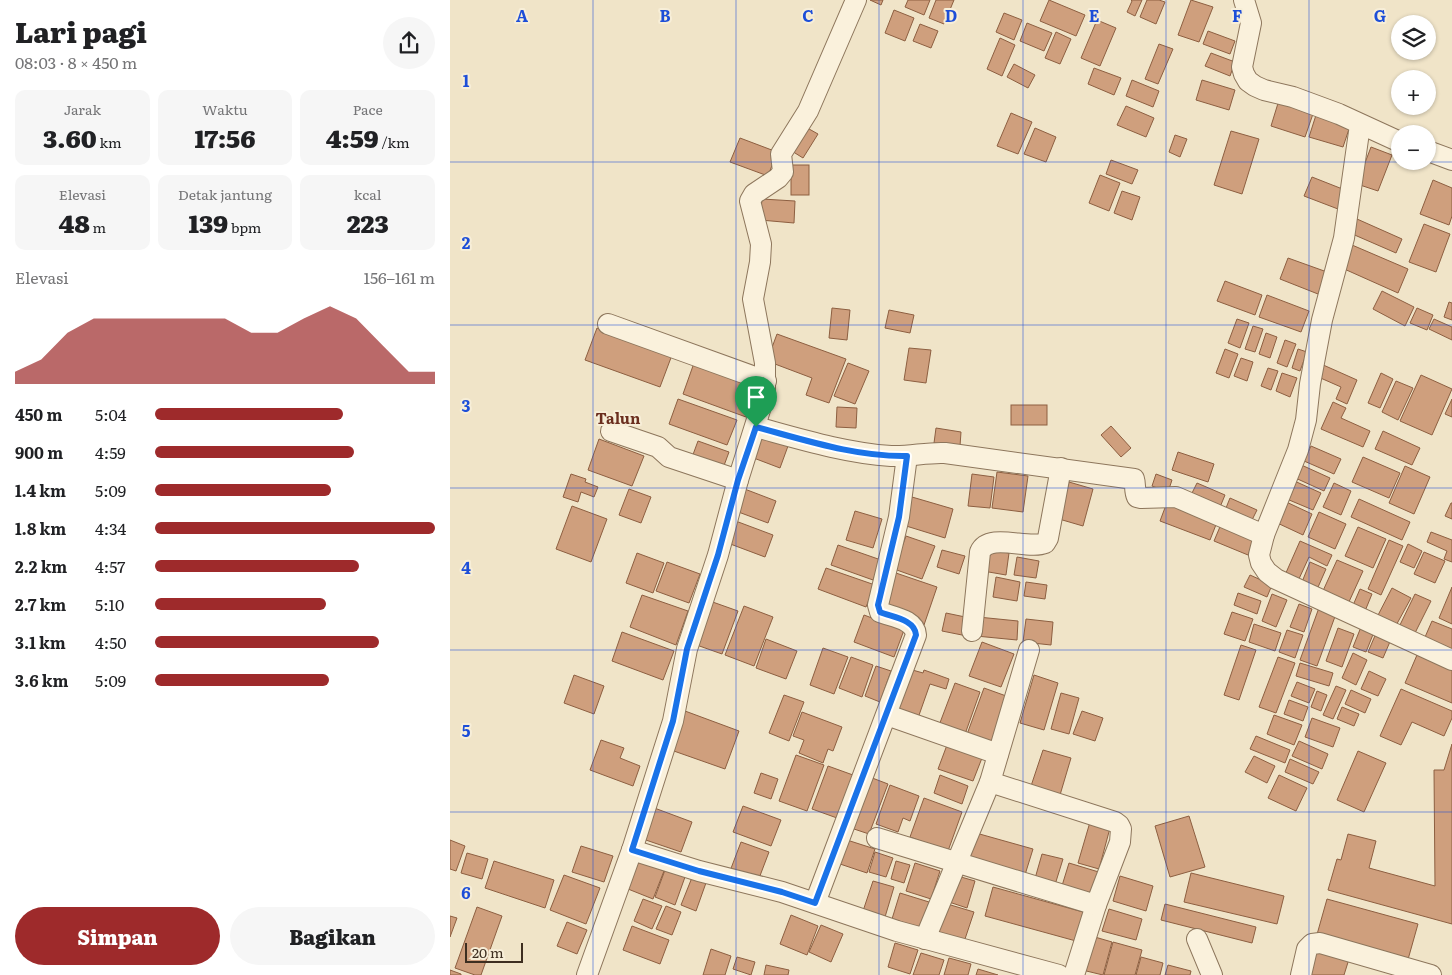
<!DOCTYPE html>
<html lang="id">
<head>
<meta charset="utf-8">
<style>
	:root { --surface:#fff; --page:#f6f6f6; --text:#202124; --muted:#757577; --accent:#9e2a2b }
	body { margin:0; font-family:Literata,serif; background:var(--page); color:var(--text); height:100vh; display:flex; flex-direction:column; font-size:19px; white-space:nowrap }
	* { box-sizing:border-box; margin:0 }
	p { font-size:16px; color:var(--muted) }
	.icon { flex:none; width:28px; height:28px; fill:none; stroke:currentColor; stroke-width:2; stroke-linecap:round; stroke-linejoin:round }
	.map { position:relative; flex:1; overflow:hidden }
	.panel { display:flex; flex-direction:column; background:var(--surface); width:450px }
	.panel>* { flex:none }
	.controls { position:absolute; left:941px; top:15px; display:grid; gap:10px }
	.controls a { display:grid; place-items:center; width:45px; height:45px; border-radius:50%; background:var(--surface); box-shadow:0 1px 4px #0004; font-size:25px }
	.scale { position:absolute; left:15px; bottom:12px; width:58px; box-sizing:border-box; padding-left:5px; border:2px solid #3d2e20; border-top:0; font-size:14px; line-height:18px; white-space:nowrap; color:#3d2e20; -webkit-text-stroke:4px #f7eed8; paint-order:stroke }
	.pin { position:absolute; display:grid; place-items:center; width:42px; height:42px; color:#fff; margin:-51px -21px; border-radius:50% 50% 50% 0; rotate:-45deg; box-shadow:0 0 5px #0007 }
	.pin .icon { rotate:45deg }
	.round { display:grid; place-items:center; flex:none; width:52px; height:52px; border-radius:26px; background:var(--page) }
	.headline { display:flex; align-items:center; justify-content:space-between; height:85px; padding:0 15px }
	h1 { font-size:28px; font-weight:800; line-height:38px }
	.stats { display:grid; grid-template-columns:repeat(3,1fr); gap:8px; height:85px; padding:5px 15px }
	.stats div { display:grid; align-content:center; border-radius:10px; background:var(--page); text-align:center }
	.stats b { font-size:25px; font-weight:800 }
	.stats small { font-size:14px; font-weight:400 }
	.stats p { font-size:14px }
	.chart { height:140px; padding:10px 15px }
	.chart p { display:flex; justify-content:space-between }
	.chart svg { width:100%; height:90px; margin-top:5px; fill:var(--accent); opacity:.7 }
	.primary-button { display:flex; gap:10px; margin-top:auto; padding:10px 15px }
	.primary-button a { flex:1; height:58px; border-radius:30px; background:var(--accent); color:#fff; font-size:20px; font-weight:800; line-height:58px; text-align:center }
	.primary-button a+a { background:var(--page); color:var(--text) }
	ul { padding:0 15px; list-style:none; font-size:16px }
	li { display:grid; grid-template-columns:80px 60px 1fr; align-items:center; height:38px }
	li i { height:12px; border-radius:6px; background:var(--accent) }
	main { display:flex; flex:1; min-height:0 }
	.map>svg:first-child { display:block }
	.building { fill:#cf9f7d; stroke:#8d5f41 }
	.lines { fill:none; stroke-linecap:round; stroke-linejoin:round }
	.street-casing { stroke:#8d765c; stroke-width:22 }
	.street { stroke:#faf1dc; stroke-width:20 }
	.route-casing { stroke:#fff; stroke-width:10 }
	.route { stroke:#1a73e8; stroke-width:6 }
	.grid { fill:none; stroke:#1d4ed8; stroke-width:1; stroke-opacity:0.55 }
	.labels { text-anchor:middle; stroke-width:4; stroke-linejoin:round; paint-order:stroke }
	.quarter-label { font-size:15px; font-weight:bold; fill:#6b2e1e; stroke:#f7eed8 }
	.grid-label { font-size:16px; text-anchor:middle; font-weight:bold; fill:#1d4ed8; stroke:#f7eed8; stroke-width:4; stroke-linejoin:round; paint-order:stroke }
</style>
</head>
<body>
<main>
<section class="panel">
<div class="headline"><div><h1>Lari pagi</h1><p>08:03 · 8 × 450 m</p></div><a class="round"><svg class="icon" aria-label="share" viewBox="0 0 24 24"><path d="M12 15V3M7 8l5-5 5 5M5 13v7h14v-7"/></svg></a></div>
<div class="stats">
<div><p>Jarak</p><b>3.60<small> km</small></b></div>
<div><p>Waktu</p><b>17:56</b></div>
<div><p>Pace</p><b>4:59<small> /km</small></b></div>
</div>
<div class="stats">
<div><p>Elevasi</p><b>48<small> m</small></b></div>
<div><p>Detak jantung</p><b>139<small> bpm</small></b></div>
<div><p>kcal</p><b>223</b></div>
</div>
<div class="chart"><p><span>Elevasi</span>156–161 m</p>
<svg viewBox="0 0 160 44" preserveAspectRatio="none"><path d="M0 44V38L10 32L20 19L30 12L40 12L50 12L60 12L70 12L80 12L90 19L100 19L110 12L120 6L130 12L140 25L150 38L160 38V44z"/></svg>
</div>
<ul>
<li><b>450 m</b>5:04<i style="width:67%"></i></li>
<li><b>900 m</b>4:59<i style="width:71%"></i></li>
<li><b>1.4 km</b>5:09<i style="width:63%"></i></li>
<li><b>1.8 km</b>4:34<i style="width:100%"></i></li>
<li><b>2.2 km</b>4:57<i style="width:73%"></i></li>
<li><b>2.7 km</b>5:10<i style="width:61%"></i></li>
<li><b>3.1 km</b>4:50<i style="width:80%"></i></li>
<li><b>3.6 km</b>5:09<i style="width:62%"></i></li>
</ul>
<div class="primary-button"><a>Simpan</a><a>Bagikan</a></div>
</section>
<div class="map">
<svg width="1002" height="975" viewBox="0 0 1002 975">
	<rect width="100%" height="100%" fill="#f0e4c8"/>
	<g class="building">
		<polygon points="420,0 433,0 431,5"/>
		<polygon points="458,0 480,0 474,15 455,7"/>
		<polygon points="486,0 504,0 494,24 479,18"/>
		<polygon points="599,0 635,15 626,36 590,21"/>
		<polygon points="681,0 692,0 685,16 677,12 682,1"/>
		<polygon points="697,0 709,0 715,2 706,24 690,17"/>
		<polygon points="741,0 763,7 749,42 728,35"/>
		<polygon points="444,10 464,18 455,41 435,33"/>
		<polygon points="554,13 572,20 564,40 546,32"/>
		<polygon points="647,20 666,28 650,66 631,58"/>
		<polygon points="577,23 602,33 594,51 570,41"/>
		<polygon points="470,24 488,31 481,48 463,41"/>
		<polygon points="758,31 785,41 780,54 753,44"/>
		<polygon points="606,32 621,39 610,64 595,58"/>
		<polygon points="550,38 565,45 552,76 537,69"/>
		<polygon points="709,44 723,49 708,84 695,79"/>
		<polygon points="761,53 785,62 780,76 755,66"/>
		<polygon points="564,64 585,75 578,88 557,77"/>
		<polygon points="644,68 671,78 664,95 638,84"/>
		<polygon points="682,80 709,91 703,107 676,96"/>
		<polygon points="752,80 785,90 779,110 746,100"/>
		<polygon points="829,100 864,111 855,137 821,126"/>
		<polygon points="676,106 704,118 696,137 667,125"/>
		<polygon points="561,113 582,122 568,154 547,146"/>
		<polygon points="866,115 900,126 893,147 859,137"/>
		<polygon points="352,125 368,134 353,158 337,148"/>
		<polygon points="585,128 606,137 596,162 574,154"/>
		<polygon points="781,131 809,139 792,194 764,185"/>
		<polygon points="725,135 737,139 730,157 719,152"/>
		<polygon points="290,138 327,152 318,176 280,162"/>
		<polygon points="921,147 942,155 928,191 907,184"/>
		<polygon points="661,160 688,170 682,184 656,174"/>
		<rect x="341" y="165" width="18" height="30"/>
		<polygon points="650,175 670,183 659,211 639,203"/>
		<polygon points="862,177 895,190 888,209 854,196"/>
		<polygon points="983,180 1002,188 1002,216 999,225 970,214"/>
		<polygon points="672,191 690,197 682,220 664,213"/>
		<polygon points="312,199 345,201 344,223 310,220"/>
		<polygon points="907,219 952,239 946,253 900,233"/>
		<polygon points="974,224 1000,234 986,272 959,262"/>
		<polygon points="902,245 958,269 948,293 892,268"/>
		<polygon points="838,258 877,272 868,294 830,279"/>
		<polygon points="775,281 812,295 805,315 767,301"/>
		<polygon points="932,291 964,307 955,326 923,309"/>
		<polygon points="817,295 859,311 851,332 809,317"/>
		<polygon points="999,302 1002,303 1002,320 994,317"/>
		<polygon points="382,308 400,310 397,340 379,338"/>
		<polygon points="967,308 983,315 977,330 960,323"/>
		<polygon points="439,310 464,315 460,333 435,328"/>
		<polygon points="787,319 799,323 790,348 778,343"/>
		<polygon points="984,319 1002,327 1002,340 979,329"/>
		<polygon points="803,326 813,329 805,352 795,349"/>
		<polygon points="147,328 222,355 210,387 135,360"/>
		<polygon points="816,333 827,337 820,358 809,354"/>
		<polygon points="327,334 396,359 379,403 356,395 362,378 317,361"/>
		<polygon points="835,340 846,344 837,367 827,363"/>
		<polygon points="459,348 481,350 476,383 454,380"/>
		<polygon points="775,349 788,354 779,378 766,373"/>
		<polygon points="848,349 857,352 850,371 842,368"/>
		<polygon points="791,358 803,362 797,381 784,376"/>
		<polygon points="244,363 307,386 296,417 233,394"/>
		<polygon points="398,363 419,371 405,404 384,396"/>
		<polygon points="871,364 907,380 897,404 886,399 891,387 866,376"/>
		<polygon points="818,368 828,371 821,390 811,386"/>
		<polygon points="832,373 847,378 840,397 826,391"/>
		<polygon points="931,373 943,379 930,408 918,403"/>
		<polygon points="971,375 1002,389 982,435 950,421"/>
		<polygon points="946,381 963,388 948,420 932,412"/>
		<polygon points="228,399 287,420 277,445 219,424"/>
		<polygon points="1002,399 1002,417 995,414"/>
		<polygon points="883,402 896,408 891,418 920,431 913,447 871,429"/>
		<rect x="561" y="405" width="36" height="20"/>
		<polygon points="387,407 407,408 406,428 386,427"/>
		<polygon points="661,426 681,448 671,457 651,435"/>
		<polygon points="486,428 511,432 510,446 484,443"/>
		<polygon points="933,431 970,448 962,465 925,449"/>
		<polygon points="309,436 338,446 330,468 301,457"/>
		<polygon points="149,439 194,456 182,486 138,470"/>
		<polygon points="248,441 279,452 272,471 241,460"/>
		<polygon points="861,446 891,459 884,474 854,461"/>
		<polygon points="728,452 764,464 758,482 722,470"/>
		<polygon points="913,457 950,473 939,498 902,482"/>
		<polygon points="847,463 880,478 874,491 841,476"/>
		<polygon points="955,466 980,477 964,514 939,503"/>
		<polygon points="547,472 578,476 573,512 542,508"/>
		<polygon points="121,474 136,479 135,482 148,487 144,497 131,492 128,502 113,497"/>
		<polygon points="522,474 544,477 540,508 518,506"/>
		<polygon points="706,474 722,480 718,492 702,486"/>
		<polygon points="840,479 871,493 863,510 832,497"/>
		<polygon points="619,482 643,489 633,526 609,519"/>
		<polygon points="747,483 775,495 768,512 739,499"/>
		<polygon points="884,483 901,491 891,515 873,507"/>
		<polygon points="292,488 326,501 318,523 283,510"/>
		<polygon points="179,489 201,497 191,523 169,515"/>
		<polygon points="462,497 503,509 495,538 453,525"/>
		<polygon points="719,497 769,517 760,540 710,521"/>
		<polygon points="780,498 807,510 800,524 774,513"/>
		<polygon points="909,499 960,522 952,540 901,517"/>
		<polygon points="832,500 862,514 853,535 823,521"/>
		<polygon points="1001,503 1002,503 1002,519 995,516"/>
		<polygon points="122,506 157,519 141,562 106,549"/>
		<polygon points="405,511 432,519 423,548 396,540"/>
		<polygon points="869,512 896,524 885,549 858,537"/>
		<polygon points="283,520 323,535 315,557 275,542"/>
		<polygon points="772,522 806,536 798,555 764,541"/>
		<polygon points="908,527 936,539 923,568 895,556"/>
		<polygon points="981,532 1002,540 1002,562 994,559 997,551 977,542"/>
		<polygon points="456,536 485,546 472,579 444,569"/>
		<polygon points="939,540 953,546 931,595 918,589"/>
		<polygon points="850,541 882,555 877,566 859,557 848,581 835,575"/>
		<polygon points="958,544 972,551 964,568 950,562"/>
		<polygon points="388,545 431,560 423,580 381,565"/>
		<polygon points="492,550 515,556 509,574 487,567"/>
		<polygon points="537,550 559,553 556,575 533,571"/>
		<polygon points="974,552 995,561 985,583 964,574"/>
		<polygon points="187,553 214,563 203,593 176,583"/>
		<polygon points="567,557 589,561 586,578 564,575"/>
		<polygon points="887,560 913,571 898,604 872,593"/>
		<polygon points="217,562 250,574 239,603 206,591"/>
		<polygon points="860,562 876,569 865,594 850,587"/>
		<polygon points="376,568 425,585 416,607 368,589"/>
		<polygon points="443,572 487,587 474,625 431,610"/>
		<polygon points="800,575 822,585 817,597 794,587"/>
		<polygon points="546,577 570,582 567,601 543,597"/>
		<polygon points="576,582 597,585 595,599 574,596"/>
		<polygon points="1002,587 1002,624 989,618"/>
		<polygon points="942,588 961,598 943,631 925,621"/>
		<polygon points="910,589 922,594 913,616 901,610"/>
		<polygon points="788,593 811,601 807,614 784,605"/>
		<polygon points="822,594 837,600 826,627 812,621"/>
		<polygon points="965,594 981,601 963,637 948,629"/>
		<polygon points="192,595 238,611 226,645 180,627"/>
		<polygon points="257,600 288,611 272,654 241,643"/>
		<polygon points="849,604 862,609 854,632 840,627"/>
		<polygon points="870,605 887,611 867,666 850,660"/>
		<polygon points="294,606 323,617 304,666 275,655"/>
		<polygon points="782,612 803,619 795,641 774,634"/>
		<polygon points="496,613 520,618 517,636 492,631"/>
		<polygon points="414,615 454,630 444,657 404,642"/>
		<polygon points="528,617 568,621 567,640 526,636"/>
		<polygon points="576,619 603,622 601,645 573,642"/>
		<polygon points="982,621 1002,629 1002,648 999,656 972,644"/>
		<polygon points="804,624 831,633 825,651 799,642"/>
		<polygon points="911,627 924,632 916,652 903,647"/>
		<polygon points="888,628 904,634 892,667 876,661"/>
		<polygon points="837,630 853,635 845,658 829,652"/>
		<polygon points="927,631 942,637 933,658 918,652"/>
		<polygon points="172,632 224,651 213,680 162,661"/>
		<polygon points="316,639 347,651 336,679 306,668"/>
		<polygon points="532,642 564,654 551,687 519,676"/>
		<polygon points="791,645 806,650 789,700 774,695"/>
		<polygon points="373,648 398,657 384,694 360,685"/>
		<polygon points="903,653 917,660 906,685 892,678"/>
		<polygon points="967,655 1002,670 1002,703 955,683"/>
		<polygon points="401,657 423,665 412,697 389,688"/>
		<polygon points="828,657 845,663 826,713 809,707"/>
		<polygon points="850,663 883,673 879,686 846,676"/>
		<polygon points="426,666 441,671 430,702 415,696"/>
		<polygon points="459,669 473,673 474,670 499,679 496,689 480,684 468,718 444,710"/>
		<polygon points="919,671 936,679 928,696 911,689"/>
		<polygon points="124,675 154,686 144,714 114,703"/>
		<polygon points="584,675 608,683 594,730 570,723"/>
		<polygon points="847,682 865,689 859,703 841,696"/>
		<polygon points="505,683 530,692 514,737 488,728"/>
		<polygon points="886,686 896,690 883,719 873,715"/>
		<polygon points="534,688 559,697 541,746 516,737"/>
		<polygon points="951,689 1002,711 1002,718 994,736 962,722 951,745 930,736"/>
		<polygon points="901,690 921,699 915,713 895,704"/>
		<polygon points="867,691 877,695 871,711 861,707"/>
		<polygon points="611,693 629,698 619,734 601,729"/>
		<polygon points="334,695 354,702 339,741 319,733"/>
		<polygon points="839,700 858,707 853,721 834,714"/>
		<polygon points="892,707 909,714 904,726 887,719"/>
		<polygon points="235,711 289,731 275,769 221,750"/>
		<polygon points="632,711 653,718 645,741 623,734"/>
		<polygon points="352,712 392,727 383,751 378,749 373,763 349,753 354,740 343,736"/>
		<polygon points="824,715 852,725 844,745 817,734"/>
		<polygon points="862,718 890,728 883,747 855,737"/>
		<polygon points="806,736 840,750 835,763 800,749"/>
		<polygon points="151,740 174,748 170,758 190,766 183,786 140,770"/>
		<polygon points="849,741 878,754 872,769 842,756"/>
		<polygon points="1002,744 1002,924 878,890 887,859 891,860 898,834 926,841 919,868 985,886 984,770 994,770"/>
		<polygon points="497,745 532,758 523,781 488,769"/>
		<polygon points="593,750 621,758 610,795 581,786"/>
		<polygon points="908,751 936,763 914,812 887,800"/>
		<polygon points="346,755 374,765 357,811 329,801"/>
		<polygon points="804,756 825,766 817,783 795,772"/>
		<polygon points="840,759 869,772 863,784 835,772"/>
		<polygon points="378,766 403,775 387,818 362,809"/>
		<polygon points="311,773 328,779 321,799 304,793"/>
		<polygon points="490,775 518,786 512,804 484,793"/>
		<polygon points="829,775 857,788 846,811 818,798"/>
		<polygon points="417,776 438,784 419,834 398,827"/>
		<polygon points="440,785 469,796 460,821 453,818 448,832 426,824"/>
		<polygon points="474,798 512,812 498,851 460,837"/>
		<polygon points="199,806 242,822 231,852 187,837"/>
		<polygon points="293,806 331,820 321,846 283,832"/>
		<polygon points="739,816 755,867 720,877 705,826"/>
		<polygon points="640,822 660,828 649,869 628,863"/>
		<polygon points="526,833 583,849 574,878 517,862"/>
		<polygon points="0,840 15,846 6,871 0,869"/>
		<polygon points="397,840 425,849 417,873 390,864"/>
		<polygon points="291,842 319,852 308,881 280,871"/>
		<polygon points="131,846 163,856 154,882 122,872"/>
		<polygon points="425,852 443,858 436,877 419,872"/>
		<polygon points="17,853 38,859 32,879 11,873"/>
		<polygon points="592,854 613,859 604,888 584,882"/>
		<polygon points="184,859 214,871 203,899 173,887"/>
		<polygon points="44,861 104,880 95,908 35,888"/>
		<polygon points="446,861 460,865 454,883 441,879"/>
		<polygon points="465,863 490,871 481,899 456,891"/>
		<polygon points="619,863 652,873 644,899 611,889"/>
		<polygon points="215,870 235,877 225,905 205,897"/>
		<polygon points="741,873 834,896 827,924 734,902"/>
		<polygon points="114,875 150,888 136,924 100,910"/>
		<polygon points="243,875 257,880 246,911 231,905"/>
		<polygon points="504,875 525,881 517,908 496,901"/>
		<polygon points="670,876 703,886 696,911 663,901"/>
		<polygon points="423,881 444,887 435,917 413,911"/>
		<polygon points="543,887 633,912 626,941 535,916"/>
		<polygon points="450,893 479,902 471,928 442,919"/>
		<polygon points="193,899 212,906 202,929 184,921"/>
		<polygon points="877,899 968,924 957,963 866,938"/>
		<polygon points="494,903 524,912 514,942 485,933"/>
		<polygon points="715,904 806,927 802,943 711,920"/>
		<polygon points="216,906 231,912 222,935 206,929"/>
		<polygon points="27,907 52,916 31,975 25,975 5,968"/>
		<polygon points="659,909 692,919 686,940 652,931"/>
		<polygon points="341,915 368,926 357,955 330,944"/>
		<polygon points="0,916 7,918 0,937"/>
		<polygon points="117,922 137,930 127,954 107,946"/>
		<polygon points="371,925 393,934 381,962 359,952"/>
		<polygon points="182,926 219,940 210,964 173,950"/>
		<polygon points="638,935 662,942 653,975 628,969"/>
		<polygon points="663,942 692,950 685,975 654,975"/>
		<polygon points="445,943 468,950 460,974 438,967"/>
		<polygon points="861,948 899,959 894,975 853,975"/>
		<polygon points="261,949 281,956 275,975 253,975"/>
		<polygon points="471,953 494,960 489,975 463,975"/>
		<polygon points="287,957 305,962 301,975 283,969"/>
		<polygon points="691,957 713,963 710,975 686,975"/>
		<polygon points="499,958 521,964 518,975 494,975"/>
		<polygon points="316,965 339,970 338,975 314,975"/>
		<polygon points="718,965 741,971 740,975 715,975"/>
		<polygon points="528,969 548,975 526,975"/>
		<polygon points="0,970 11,974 11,975 0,975"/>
	</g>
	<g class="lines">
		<defs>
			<g id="street">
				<polyline points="794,0 801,23 792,67 794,74 798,81 805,86 814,90 843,97 889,114 950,142"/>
				<polyline points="910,125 894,238 872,320 860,384 856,420 848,450 814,535 809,555 811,563 817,572 826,579 1002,660"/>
				<polyline points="978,151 1002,160"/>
				<polyline points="158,324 316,381"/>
				<path d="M 306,427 C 350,439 395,453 441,456 C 459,457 477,452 495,453 L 684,479 C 686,485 684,491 687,497 L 691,498 L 726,497 L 814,535"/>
				<polyline points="161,431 208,447 219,457 288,480"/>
				<path d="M 522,631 L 530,552 C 539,532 578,550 595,543 L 598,538 L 611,468"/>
				<polyline points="437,715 548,754"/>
				<polyline points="540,782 665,822 669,825 671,829 670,842 646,905 624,975"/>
				<polyline points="427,838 646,905"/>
				<polyline points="182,850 249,871 332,892 447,931 609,975"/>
				<path d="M 365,903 L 466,635 C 465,619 442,617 430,612 L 428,605 L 449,517 L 457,456"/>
				<polyline points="475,939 540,782 579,650"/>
				<polyline points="747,939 762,975"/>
				<polyline points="137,975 182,850 223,721 237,649 268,555 288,480 315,394 315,363 303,299 310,262 311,244 300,201 304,194 328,178 333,172 331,154 358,111 406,0"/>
				<polyline points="851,975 857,949 862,944 870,943 981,975"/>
			</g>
		</defs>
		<use href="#street" class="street-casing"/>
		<use href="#street" class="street"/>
	</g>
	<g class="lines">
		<defs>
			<path id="route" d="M 306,427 C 355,440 406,457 457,456 L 449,517 L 428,605 L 430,612 C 441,617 465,619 466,635 L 365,903 L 332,892 L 249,871 L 182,850 L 223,721 L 237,649 L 268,555 L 288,480 Z"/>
		</defs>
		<use href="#route" class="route-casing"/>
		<use href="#route" class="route"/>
	</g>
	<path class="grid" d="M 143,0 L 143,975M 286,0 L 286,975M 429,0 L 429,975M 573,0 L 573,975M 716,0 L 716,975M 859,0 L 859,975M 0,162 L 1002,162M 0,325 L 1002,325M 0,488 L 1002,488M 0,650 L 1002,650M 0,812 L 1002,812"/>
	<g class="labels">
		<g class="quarter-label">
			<text x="168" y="424">Talun</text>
		</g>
	</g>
	<g class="grid-label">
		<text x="72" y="22">A</text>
		<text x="215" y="22">B</text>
		<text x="358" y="22">C</text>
		<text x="501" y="22">D</text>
		<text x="644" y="22">E</text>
		<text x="787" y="22">F</text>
		<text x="930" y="22">G</text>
		<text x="16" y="87">1</text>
		<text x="16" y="249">2</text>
		<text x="16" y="412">3</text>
		<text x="16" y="574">4</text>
		<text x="16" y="737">5</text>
		<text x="16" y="899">6</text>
	</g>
</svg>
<div class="controls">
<a><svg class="icon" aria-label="layers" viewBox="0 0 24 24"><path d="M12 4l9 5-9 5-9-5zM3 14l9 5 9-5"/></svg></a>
<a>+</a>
<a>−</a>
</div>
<div class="scale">20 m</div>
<div class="pin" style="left:306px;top:427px;background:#1e9e55"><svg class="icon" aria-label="arrive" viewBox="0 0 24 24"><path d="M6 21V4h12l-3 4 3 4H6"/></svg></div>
</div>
</main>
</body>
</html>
